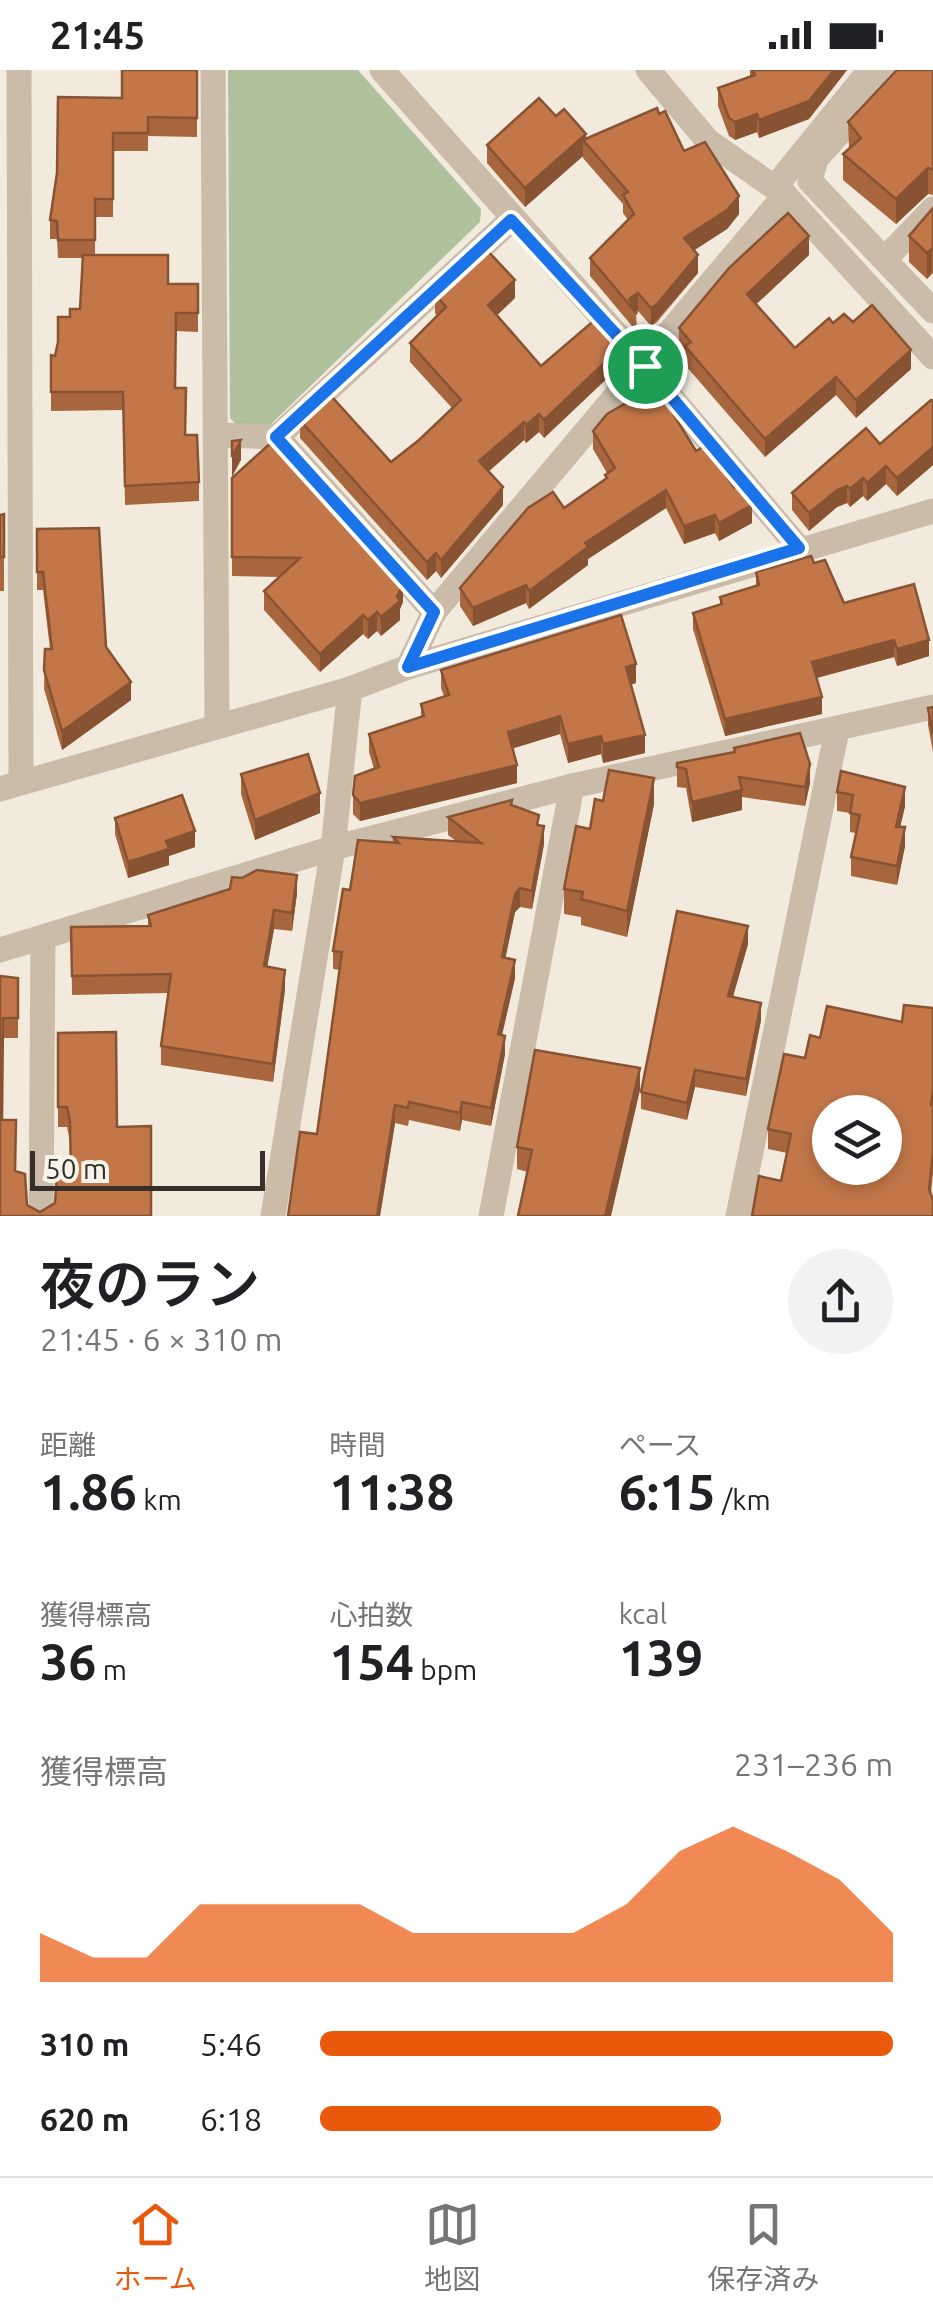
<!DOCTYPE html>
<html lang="ja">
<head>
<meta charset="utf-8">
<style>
	:root { --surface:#fff; --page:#f2f2f2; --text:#202124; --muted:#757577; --line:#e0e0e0; --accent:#ea580c }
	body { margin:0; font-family:Ubuntu,"Noto Sans JP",sans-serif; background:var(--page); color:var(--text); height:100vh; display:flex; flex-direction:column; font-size:38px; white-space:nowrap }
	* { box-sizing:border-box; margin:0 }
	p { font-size:32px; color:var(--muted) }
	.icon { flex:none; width:55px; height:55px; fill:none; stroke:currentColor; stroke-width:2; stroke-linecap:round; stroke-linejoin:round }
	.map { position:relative; height:1146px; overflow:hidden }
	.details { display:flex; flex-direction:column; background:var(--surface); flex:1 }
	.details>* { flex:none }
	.buttons { position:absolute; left:812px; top:1025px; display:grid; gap:20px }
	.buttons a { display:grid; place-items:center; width:90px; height:90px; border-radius:50%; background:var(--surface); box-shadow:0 5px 15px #0003; font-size:50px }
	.scale { position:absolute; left:30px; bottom:25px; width:235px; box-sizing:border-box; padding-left:10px; border:5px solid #372f29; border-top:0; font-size:28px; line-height:35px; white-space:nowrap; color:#372f29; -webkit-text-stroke:8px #f9f4ea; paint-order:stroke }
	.pin { position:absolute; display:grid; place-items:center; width:85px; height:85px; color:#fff; margin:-42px; border:5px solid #fff; border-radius:50%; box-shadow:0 2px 10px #0007 }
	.round { display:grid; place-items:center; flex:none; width:105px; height:105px; border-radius:52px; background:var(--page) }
	.overview { display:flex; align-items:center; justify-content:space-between; height:170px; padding:0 40px }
	h1 { font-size:55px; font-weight:600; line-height:75px }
	.figures { display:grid; grid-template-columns:repeat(3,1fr); gap:15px; height:170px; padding:10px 40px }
	.figures div { display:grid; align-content:center }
	.figures b { font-size:50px; font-weight:600 }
	.figures small { font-size:28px; font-weight:400 }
	.figures p { font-size:28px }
	.chart { height:280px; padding:20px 40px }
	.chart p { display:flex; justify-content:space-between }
	.chart svg { width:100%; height:180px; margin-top:10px; fill:var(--accent); opacity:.7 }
	ul { padding:0 40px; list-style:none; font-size:32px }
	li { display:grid; grid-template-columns:160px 120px 1fr; align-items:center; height:75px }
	li i { height:25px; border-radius:12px; background:var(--accent) }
	.status { display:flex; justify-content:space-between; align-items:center; height:70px; padding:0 50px; background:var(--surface); direction:ltr }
	.status svg { height:28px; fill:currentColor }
	.dock { display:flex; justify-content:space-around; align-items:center; height:140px; border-top:2px solid var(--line); background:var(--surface); font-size:28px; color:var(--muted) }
	.dock a { display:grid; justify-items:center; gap:5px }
	.dock .on { color:var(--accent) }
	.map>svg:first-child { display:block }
	.green { fill:#b0c19d }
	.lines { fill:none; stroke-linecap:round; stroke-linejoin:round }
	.minor { stroke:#cabca9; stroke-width:25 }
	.wall { fill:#a8663f }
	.shaded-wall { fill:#885333 }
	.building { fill:#c37749; stroke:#885333; stroke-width:2.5; fill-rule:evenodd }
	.route-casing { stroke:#fff; stroke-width:20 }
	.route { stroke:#1a73e8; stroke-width:12 }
</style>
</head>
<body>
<div class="status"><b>21:45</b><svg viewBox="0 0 49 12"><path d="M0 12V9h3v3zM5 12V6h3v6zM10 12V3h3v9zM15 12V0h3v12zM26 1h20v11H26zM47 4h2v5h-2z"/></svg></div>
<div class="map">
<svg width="933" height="1146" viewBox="0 0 933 1146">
	<rect width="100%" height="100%" fill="#f2ebdd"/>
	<polygon class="green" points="228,0 358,0 481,139 480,152 266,359 239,358 230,348"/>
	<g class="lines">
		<g class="minor">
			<polyline points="19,0 21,712"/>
			<polyline points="213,0 217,653"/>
			<polyline points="382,0 645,296 799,478"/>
			<polyline points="648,0 708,71 785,125 933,287"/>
			<polyline points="896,0 816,89 810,111 933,241"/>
			<polyline points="775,117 870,0"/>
			<polyline points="886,188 933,139"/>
			<polyline points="216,365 277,367"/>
			<polyline points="434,542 277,367 511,150"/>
			<polyline points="408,597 434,542 785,125"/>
			<polyline points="0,719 350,619 408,597 933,441"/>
			<polyline points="0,880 333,778 572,716 933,637"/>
			<polyline points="41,1146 43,867"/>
			<polyline points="273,1146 333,778 350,619"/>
			<polyline points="491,1146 572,716"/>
			<polyline points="738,1146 837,660"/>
		</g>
	</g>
	<g class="wall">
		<polygon points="197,0 197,67 148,66 148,81 113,81 113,147 95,147 95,185 168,214 198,214 198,262 176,261 175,318 185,365 199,412 199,431 125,435 123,340 51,341 51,285 55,286 70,247 80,239 82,188 58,188 57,169 50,169 50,150 122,28"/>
		<polygon points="750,0 847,0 809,49 759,68 757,62 735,70 729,66 718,36 718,18 750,7"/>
		<polygon points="933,0 933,125 928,124 896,154 843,110 843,84 849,79 848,52"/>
		<polygon points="659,44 684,81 739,144 727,159 694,180 698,203 657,252 651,256 638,241 636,242 637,262 590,206 590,188 628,150 623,143 623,134 583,88 583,86 525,137 487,93 487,75 556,46 586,68"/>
		<polygon points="933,138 933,203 927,209 909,192 909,166"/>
		<polygon points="809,185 756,234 795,278 833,253 853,252 911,299 856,348 836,325 765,387 685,295 685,284 679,276 679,258"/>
		<polygon points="435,224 515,228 497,245 541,296 614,276 618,298 544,368 539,362 526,373 524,370 488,402 503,435 441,508 436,501 427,510 300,368 300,350 391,392 419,370 452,338 410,292 410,273 437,246 435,243"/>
		<polygon points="933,331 933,395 897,426 886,414 867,431 863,426 850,437 847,433 837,437 809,461 792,440 792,423 880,374"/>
		<polygon points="593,361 696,381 752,453 719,471 715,463 684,474 666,438 588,489 588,495 529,539 526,533 473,556 460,536 460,518 564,438 605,409 605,405 607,403 593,379"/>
		<polygon points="232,408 403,532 400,539 400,550 381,566 377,561 368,569 363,564 320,602 264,540 264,521 280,507 232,506"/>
		<polygon points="4,444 4,521 0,521 0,445"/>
		<polygon points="37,459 106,577 131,630 62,680 44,619 45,579 50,579 43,520 37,520"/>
		<polygon points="814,493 844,533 929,586 897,596 894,587 817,608 822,644 725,666 693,559 693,543 720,534 720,527 756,516 756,502"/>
		<polygon points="441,600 636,613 631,614 645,683 603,693 601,684 568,693 560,664 512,678 517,713 360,751 353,744 353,725 374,699 369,682 369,664 421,648 421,634 444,626 441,618"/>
		<polygon points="933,637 933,682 928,655 928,638"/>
		<polygon points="734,678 810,713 805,736 742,727 742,740 692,752 686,718 677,717 677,693 734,683"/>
		<polygon points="241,704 320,743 255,770 241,724"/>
		<polygon points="837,722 905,736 900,757 905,776 897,815 851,806 851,787 857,763 850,762 850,743 837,741"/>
		<polygon points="603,731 654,734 627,867 581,855 581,847 564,844 564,819"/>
		<polygon points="512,735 539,755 544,774 532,839 520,837 515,842 505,888 515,908 502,965 505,984 491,1056 462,1050 460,1061 409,1050 408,1056 395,1053 380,1146 288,1146 317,1064 340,900 333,899 333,881 350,820 393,773 393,767 456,771 448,765 448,747"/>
		<polygon points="115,748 195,777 169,786 169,795 128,808 115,764"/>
		<polygon points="297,823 292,861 274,859 267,897 285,919 273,1012 161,995 161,976 168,923 72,925 71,857 148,856 148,845"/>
		<polygon points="748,874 733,927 761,950 746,1026 695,1017 687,1050 641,1039 641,1022"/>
		<polygon points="0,906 18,908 18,968 3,968 2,1050 15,1101 27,1135 40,1142 55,1133 71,1104 70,1072 67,1057 58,1057 58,963 117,1057 151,1146 0,1146"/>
		<polygon points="933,938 933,1103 931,1124 781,1111 787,1083 768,1079 768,1059 805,988 820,968 902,952"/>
		<polygon points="640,1020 528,1102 517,1099 517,1077"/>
	</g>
	<g class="shaded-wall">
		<polygon points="834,0 847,0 809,49 759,68 759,50"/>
		<polygon points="757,44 757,62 735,70 735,52"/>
		<polygon points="586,64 586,74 583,70 583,86 525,137 525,118"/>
		<polygon points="928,98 928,124 896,154 896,129"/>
		<polygon points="739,126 739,144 727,159 684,187 684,168"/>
		<polygon points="809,166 809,185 747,243 747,224"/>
		<polygon points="932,177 932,202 927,209 927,183"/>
		<polygon points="698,185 698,203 651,256 651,238"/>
		<polygon points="515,210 515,228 488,254 488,235"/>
		<polygon points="638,223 638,241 636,243 629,229"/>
		<polygon points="614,267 614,283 618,280 618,298 544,368 544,350"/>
		<polygon points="911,280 911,299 856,348 856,330"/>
		<polygon points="836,307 836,325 765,387 765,369"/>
		<polygon points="539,344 539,362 526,373 526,355"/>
		<polygon points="524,352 524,370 479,410 479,391"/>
		<polygon points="241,370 241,390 232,407 232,387"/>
		<polygon points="933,377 933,395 897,426 897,408"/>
		<polygon points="886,396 886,414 867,431 867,413"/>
		<polygon points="863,408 863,426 850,437 850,419"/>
		<polygon points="847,416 847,433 837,437 809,461 809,443 837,420"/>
		<polygon points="503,417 503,435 441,508 441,490"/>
		<polygon points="666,420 666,438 588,489 588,495 529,539 529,521 585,473"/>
		<polygon points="752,435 752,453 719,471 719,453"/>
		<polygon points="715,445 715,463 684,474 684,456"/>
		<polygon points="436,483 436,501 427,510 427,492"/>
		<polygon points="403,513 403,532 400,539 400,550 381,566 381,547 397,527"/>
		<polygon points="526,515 526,533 473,556 473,538"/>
		<polygon points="377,542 377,561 368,569 368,550"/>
		<polygon points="363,545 363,564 320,602 320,584"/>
		<polygon points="894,570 894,587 812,609 812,592"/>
		<polygon points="929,570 929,586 897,596 897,579"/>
		<polygon points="636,594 636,613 626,616 626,597"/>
		<polygon points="131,612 131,630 62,680 62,661"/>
		<polygon points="822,627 822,644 725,666 725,649"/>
		<polygon points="560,646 560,664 508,680 508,662"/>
		<polygon points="645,665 645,683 603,693 603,674"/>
		<polygon points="601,666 601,684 568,693 568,674"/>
		<polygon points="810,694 810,713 805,736 805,717"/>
		<polygon points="517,695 517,713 360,751 360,733"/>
		<polygon points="654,708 654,734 627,867 627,841"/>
		<polygon points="905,717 905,736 896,776 896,757"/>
		<polygon points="742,720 742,740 692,752 692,732"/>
		<polygon points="320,723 320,743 255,770 255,750"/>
		<polygon points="544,756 544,774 532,839 532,821"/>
		<polygon points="905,757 905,776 897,815 897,796"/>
		<polygon points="195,761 195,777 169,786 169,795 128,808 128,792 166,771"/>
		<polygon points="297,805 297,823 292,861 292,843"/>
		<polygon points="520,818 520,837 515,842 502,905 502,887 515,824"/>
		<polygon points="274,840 274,859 264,915 264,896"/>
		<polygon points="748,856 748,874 728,943 728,926"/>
		<polygon points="515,890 515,908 498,982 498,964"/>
		<polygon points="285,900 285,919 273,1012 273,994"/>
		<polygon points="761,933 761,950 746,1026 746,1009"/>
		<polygon points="505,966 505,984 491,1056 491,1038"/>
		<polygon points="640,998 640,1020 611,1146 605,1146"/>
		<polygon points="695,1000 695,1017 687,1050 687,1033"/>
		<polygon points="462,1032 462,1050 460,1061 460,1043"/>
		<polygon points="395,1035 395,1053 380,1146 377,1146"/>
	</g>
	<g class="building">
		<polygon points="122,0 197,0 197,48 148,47 148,63 113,63 113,129 95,129 95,170 58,170 57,151 50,150 57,103 58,27 122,28"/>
		<polygon points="752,0 834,0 809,31 759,50 757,44 735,52 729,48 718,18 755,5"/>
		<polygon points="897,0 933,0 933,100 928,98 896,129 843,84 861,68 848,52"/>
		<polygon points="539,28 556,46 564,39 586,64 525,118 487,75"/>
		<polygon points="657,38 659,44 665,41 684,81 705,72 739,126 727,140 684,168 698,185 657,234 651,238 638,223 629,229 637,244 590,188 634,144 623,125 628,122 583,70"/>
		<polygon points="933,138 933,178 927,183 909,166"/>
		<polygon points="788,143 809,166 747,224 795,278 829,248 833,253 844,244 853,252 872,235 911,280 856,330 836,307 765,369 685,276 691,272 679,258 729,198"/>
		<polygon points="485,178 515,210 488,235 541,296 597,248 614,267 610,271 618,280 544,350 539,344 526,355 524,352 479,391 503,417 441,490 436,483 427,492 300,350 332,327 391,392 419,370 461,330 410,273 446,237 435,224"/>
		<polygon points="83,185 168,185 168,214 198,214 198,243 176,243 175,318 186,318 185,365 197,365 199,412 125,416 123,322 51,322 51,285 55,286 58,272 58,247 70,247 70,239 80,239"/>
		<polygon points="656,316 696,381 706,375 734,418 740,415 752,435 719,453 715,445 684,456 666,420 585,473 588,477 529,521 526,515 473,538 460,518 528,438 553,422 564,438 607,408 605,405 615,398 593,361 607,344"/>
		<polygon points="931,330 933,331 933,377 897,408 886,396 867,413 863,408 850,419 847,416 837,420 809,443 792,423 866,358 880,374"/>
		<polygon points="241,370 232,387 232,371"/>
		<polygon points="274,370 403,513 397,527 400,531 381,547 377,542 368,550 363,545 320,584 264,521 300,488 232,487 232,408"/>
		<polygon points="4,444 4,487 0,487 0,445"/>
		<polygon points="99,458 106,577 131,612 62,661 44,600 45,579 52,579 43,502 37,502 37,459"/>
		<polygon points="811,486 814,493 825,490 844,533 914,514 929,570 897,579 894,570 812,592 822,627 725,649 693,543 722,534 720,527 759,515 756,502"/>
		<polygon points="621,545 636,594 626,597 645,665 603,674 601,666 568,674 560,646 508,662 517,695 360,733 353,725 355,706 379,697 369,664 424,646 421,634 449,625 441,600"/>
		<polygon points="933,637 933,665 928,638"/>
		<polygon points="800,663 810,694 805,717 739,707 742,720 692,732 686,699 677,697 677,693 735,682 734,678"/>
		<polygon points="308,684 320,723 255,750 241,704"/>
		<polygon points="609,700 654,708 627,841 581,829 583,822 564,819 576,756 590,759 595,729 603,731"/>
		<polygon points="841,701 905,717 896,757 905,757 897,796 851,787 860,745 850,743 853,725 837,722"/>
		<polygon points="182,725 195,761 166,771 169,779 128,792 115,748"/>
		<polygon points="512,730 511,735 539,745 537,755 544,756 532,821 520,818 515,824 502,887 515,890 498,964 505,966 491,1038 462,1032 460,1043 409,1032 408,1038 395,1035 377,1146 288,1146 300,1062 317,1064 342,882 333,881 343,819 350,820 358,770 399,773 393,767 481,773 448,747"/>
		<polygon points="257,800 297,805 292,843 274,840 264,896 285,900 273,994 161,976 171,904 72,906 71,857 151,856 148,845 230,819 232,807 242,808"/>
		<polygon points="677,841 748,856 728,926 761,933 746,1009 695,1000 687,1033 641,1022"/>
		<polygon points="0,906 18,908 18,948 3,948 2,1050 16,1050 15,1101 25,1104 27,1135 40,1142 55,1133 57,1104 71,1104 70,1052 67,1037 58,1037 58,963 116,962 117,1057 151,1056 151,1146 0,1146"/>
		<path d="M 904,935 L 933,938 L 933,1020 L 931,1035 L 933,1035 L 933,1083 L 929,1119 L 933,1130 L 933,1146 L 752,1146 L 759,1106 L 781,1111 L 791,1064 L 768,1059 L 784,984 L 805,988 L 810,965 L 820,968 L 827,936 L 902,952 ZM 830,1042 L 885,1042 L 885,1098 L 830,1098 Z"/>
		<polygon points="535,980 640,998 605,1146 518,1146 532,1080 517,1077"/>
	</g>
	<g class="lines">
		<defs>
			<polygon id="route" points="511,150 645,296 799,478 408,597 434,542 276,367"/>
		</defs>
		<use href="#route" class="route-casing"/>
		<use href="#route" class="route"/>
	</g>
</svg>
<div class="buttons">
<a><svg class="icon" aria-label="layers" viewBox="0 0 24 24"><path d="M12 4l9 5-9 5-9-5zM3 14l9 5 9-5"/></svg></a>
</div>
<div class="scale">50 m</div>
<div class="pin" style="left:645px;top:296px;background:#1e9e55"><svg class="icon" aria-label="arrive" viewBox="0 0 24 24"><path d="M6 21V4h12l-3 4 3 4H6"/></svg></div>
</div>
<section class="details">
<div class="overview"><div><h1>夜のラン</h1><p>21:45 · 6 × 310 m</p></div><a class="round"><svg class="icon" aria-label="share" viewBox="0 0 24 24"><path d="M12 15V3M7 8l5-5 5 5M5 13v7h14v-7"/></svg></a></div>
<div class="figures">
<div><p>距離</p><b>1.86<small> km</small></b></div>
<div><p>時間</p><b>11:38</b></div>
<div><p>ペース</p><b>6:15<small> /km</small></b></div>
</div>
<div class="figures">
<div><p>獲得標高</p><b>36<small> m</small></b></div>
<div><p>心拍数</p><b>154<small> bpm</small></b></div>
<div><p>kcal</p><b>139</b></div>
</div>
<div class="chart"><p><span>獲得標高</span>231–236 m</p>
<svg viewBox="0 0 160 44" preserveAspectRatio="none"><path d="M0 44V32L10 38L20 38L30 25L40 25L50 25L60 25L70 32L80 32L90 32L100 32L110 25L120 12L130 6L140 12L150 19L160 32V44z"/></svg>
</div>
<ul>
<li><b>310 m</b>5:46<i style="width:100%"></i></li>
<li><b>620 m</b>6:18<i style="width:70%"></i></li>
</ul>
</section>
<nav class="dock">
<a class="on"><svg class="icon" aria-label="home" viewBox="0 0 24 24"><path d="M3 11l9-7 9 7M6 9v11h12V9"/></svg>ホーム</a>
<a><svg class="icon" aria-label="map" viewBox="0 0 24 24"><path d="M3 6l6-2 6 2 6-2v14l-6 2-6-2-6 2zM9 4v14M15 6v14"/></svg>地図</a>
<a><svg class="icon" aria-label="saved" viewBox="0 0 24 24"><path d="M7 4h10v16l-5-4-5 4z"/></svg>保存済み</a>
</nav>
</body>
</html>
